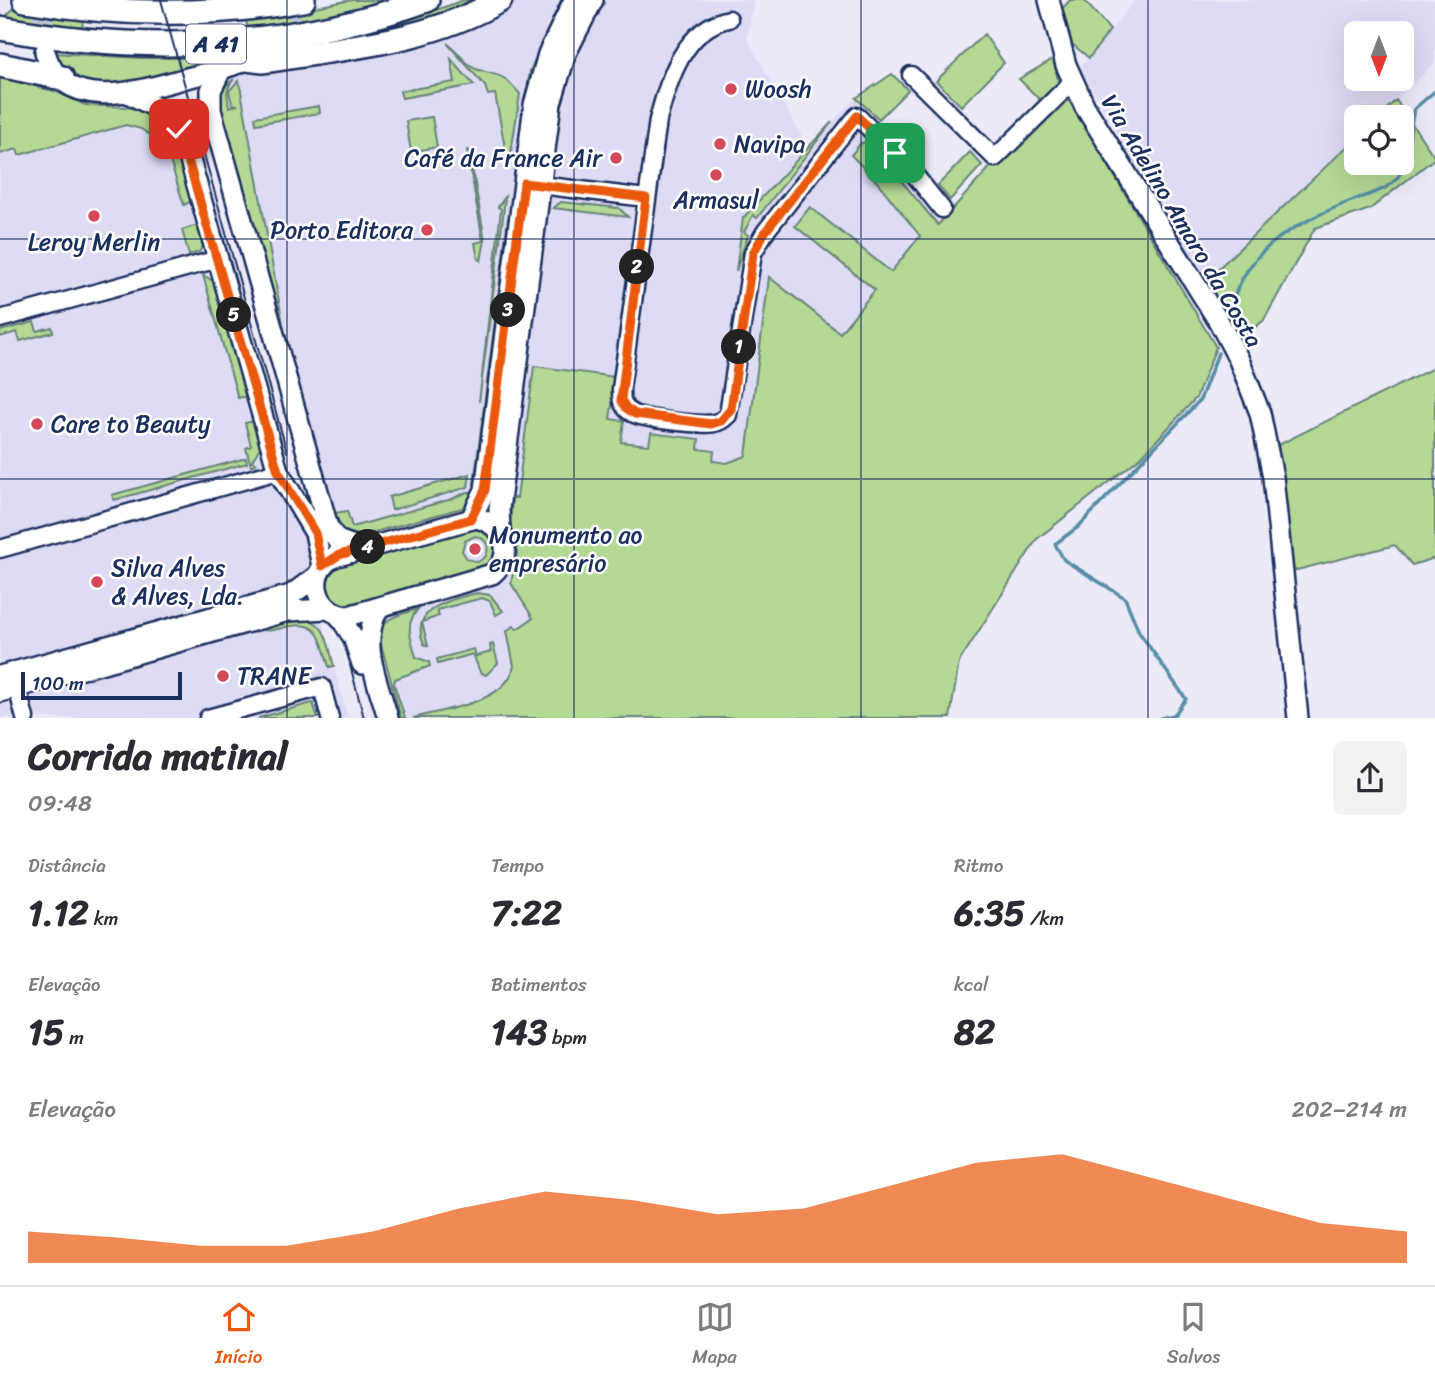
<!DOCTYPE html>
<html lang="pt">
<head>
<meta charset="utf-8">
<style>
	:root { --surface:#fff; --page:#f2f2f3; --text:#2b2b33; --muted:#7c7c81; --line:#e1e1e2; --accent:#ea580c }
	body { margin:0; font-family:Sriracha,sans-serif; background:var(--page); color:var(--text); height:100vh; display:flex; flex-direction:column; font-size:26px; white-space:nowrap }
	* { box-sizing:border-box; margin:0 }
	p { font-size:23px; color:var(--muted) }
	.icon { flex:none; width:38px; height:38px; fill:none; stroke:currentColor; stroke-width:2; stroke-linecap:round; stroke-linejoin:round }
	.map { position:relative; height:718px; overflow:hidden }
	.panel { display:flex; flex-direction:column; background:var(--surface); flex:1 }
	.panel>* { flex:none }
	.needle { width:46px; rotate:180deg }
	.tools { position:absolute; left:1344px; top:21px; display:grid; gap:14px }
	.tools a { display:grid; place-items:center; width:70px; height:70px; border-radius:10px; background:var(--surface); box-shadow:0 7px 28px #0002; font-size:35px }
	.scale { position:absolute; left:21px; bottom:18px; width:161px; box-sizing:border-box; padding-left:7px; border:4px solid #1b2f5e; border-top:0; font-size:19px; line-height:24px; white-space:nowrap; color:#1b2f5e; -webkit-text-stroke:5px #fff; paint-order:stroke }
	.pin { position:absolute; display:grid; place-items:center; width:60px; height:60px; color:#fff; margin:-30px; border-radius:14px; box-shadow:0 4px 10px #0006 }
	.km { position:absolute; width:35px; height:35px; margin:-18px; border-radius:50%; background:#222; color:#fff; font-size:19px; line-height:35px; text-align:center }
	.round { display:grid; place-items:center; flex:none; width:74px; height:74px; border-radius:10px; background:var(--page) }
	.head { display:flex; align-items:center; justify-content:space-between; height:119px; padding:0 28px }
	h1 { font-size:38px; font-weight:700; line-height:52px }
	.figures { display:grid; grid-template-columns:repeat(3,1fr); gap:10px; height:119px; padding:7px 28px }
	.figures div { display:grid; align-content:center }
	.figures b { font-size:35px; font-weight:700 }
	.figures small { font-size:19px; font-weight:400 }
	.figures p { font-size:19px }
	.chart { height:196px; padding:14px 28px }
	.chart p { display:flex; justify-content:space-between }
	.chart svg { width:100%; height:126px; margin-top:7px; fill:var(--accent); opacity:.7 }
	.dock { display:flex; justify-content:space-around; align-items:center; height:98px; border-top:2px solid var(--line); background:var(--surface); font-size:19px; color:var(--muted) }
	.dock a { display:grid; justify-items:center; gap:4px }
	.dock .active { color:var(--accent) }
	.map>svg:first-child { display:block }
	.built { fill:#dedbf5; fill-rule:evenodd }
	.green { fill:#b3d994; stroke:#678479; stroke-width:2; fill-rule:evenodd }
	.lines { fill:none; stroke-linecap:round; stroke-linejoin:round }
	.stream { stroke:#568ea5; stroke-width:3.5 }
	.major-tunnel { stroke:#c2c5da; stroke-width:19; stroke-dasharray:19 10; stroke-linecap:butt }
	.minor-casing { stroke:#1b2f5e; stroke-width:21 }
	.major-casing { stroke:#1b2f5e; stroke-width:24 }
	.highway-casing { stroke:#1b2f5e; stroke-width:28 }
	.minor { stroke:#fff; stroke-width:16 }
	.major { stroke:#fff; stroke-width:19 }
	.highway { stroke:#fff; stroke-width:23 }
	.tram { stroke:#1b2f5e; stroke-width:2 }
	.route-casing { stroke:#fff; stroke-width:14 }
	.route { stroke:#ea580c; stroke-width:9 }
	.grid { fill:none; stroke:#1b2f5e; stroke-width:2; stroke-opacity:0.55 }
	.poi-dot { fill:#d1495b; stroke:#fff; stroke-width:2.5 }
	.labels { text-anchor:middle; stroke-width:5; stroke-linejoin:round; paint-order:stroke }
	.shield { fill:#fff; stroke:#5f6d8e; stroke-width:2 }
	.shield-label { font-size:23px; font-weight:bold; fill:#1b2f5e }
	.poi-label { font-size:24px; fill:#1b2f5e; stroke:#fff; text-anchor:start }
	.street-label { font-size:24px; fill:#1b2f5e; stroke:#fff }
</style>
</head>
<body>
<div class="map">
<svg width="1435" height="718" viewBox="0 0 1435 718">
	<rect width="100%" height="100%" fill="#eceaf9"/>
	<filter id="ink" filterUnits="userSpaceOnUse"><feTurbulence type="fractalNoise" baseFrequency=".0143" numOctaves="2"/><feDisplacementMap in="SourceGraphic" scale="14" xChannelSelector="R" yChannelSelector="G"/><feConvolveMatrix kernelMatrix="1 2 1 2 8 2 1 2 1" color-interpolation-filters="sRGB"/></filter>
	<g filter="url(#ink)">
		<g class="built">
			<polygon points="511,0 754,0 747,38 807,146 856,98 909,150 954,205 993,164 1216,347 1196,398 1141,457 1037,539 959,662 950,718 401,718 379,637 330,501 241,184 219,95 226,82 240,73 375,49"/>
			<path d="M 1135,0 L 1435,0 L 1435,63 L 1378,117 L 1356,117 L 1356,138 L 1203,283 L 1080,68 ZM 1356,33 L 1402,33 L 1402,79 L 1356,79 Z"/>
			<polygon points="0,77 57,92 85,105 138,109 157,119 175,141 263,451 276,489 310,543 325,633 348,718 0,718"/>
		</g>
		<g class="green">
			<polygon points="352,0 396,0 345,14 248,31 246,20"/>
			<polygon points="464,0 491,0 459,16 326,42 382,29"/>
			<polygon points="561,0 566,0 522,144 518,143 530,71"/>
			<polygon points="1070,0 1084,0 1110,30 1089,58 1072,44 1062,9"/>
			<polygon points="13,9 83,19 82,31 3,19"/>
			<polygon points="984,34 1004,63 961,106 936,81"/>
			<path d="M 447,43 C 457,49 466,66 476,69 C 502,78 500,71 520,94 L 511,153 L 506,153 L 495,94 L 488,95 L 485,86 Z"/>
			<path d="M 54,53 L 140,58 L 212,58 C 193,75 105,91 80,80 C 69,75 60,64 54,53 Z"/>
			<polygon points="451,59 474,85 402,98 400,91 455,82"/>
			<polygon points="1053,59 1059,84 1043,103 1019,79"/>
			<polygon points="892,74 908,90 879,119 856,98"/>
			<polygon points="0,77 57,92 85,105 127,107 149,113 163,125 175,141 192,201 184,205 165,145 141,129 126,125 19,155 17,149 0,154"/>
			<path d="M 234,79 C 225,89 227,95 229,107 L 238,105 L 232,104 L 229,91 L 239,80 L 287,346 L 219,104 C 220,92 225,85 234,79 Z"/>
			<path d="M 1066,94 L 1216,347 L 1196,398 L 1141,457 L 1037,539 L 959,662 L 950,718 L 413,718 C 444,709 506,704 514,666 L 507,631 L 514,626 L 517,629 L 533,618 L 511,583 L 517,553 L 510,522 L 512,498 L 517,498 L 534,366 L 616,377 L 610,419 L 624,421 L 621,442 L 649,445 L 651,433 L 699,439 L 698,449 L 714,451 L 713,461 L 727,463 L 746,456 L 769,277 L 840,333 L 875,290 L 795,226 L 810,207 L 891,272 L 920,236 L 878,183 L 851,155 L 861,143 L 867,142 L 874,148 L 938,225 L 993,164 Z"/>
			<polygon points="1396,100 1435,158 1370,209 1315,228 1264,320 1238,341 1203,283 1356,138 1356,163 1402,163 1402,117 1378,117"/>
			<polygon points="319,106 320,113 256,124 255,117"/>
			<polygon points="432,117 437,147 411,152 406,121"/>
			<polygon points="832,122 757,218 753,215 744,232 748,235 736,271 743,218"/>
			<polygon points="467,150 469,150 485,240 481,261 478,259 475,243 483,241"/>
			<polygon points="970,152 982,165 950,200 938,185"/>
			<polygon points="505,197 503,217 479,402 501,209 498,207"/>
			<polygon points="561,202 619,208 628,217 553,208"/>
			<polygon points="508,218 513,218 480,484 474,484"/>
			<polygon points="194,226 199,227 204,245 199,252 189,255 182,230"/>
			<polygon points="203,275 216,283 247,396 238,398"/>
			<polygon points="34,322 37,331 52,327 53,332 20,341 17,332 0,337 0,331"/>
			<polygon points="1435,367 1435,558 1412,565 1395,545 1293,571 1278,445"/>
			<polygon points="254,421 263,451 259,449 252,461 256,464 251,466 246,448 251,446 245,423"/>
			<polygon points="246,458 247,463 114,500 112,495"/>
			<polygon points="470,474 468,487 392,510 389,497"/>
			<polygon points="467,492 473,492 470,502 462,508 360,536 342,530 335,513 347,511 352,527 452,499"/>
			<path d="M 472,527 L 485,529 L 496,544 L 496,556 L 489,566 L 351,607 L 340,606 L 328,596 L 325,580 L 335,566 ZM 475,536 C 486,538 491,547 485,557 L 478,562 L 467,559 L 462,551 L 465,541 Z"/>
			<path d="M 477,593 L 490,595 L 503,611 L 496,615 L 490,601 L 482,598 L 437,610 L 439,616 L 422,622 L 428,646 L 424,644 C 408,609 451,599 477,593 Z"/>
			<path d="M 418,609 C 404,625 411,638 416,657 L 429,662 L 430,666 L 395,679 L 394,684 L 405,718 L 401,718 L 379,637 C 382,616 400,615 418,609 Z"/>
			<path d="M 300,618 C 327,619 328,645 334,666 L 329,667 C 320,638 320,617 282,628 C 274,630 268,632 260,629 Z"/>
			<polygon points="493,644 498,663 486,675 480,672 473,654 438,664 437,659 474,649 476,656 491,652 490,645"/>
			<polygon points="313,703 318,718 258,718 312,703"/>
		</g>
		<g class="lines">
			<g class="stream">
				<path d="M 1228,323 C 1238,250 1294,224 1356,199 C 1373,193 1391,190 1401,172 C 1408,160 1410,125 1414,109 L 1435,91"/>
				<polyline points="1161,718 1174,715 1186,699 1139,632 1125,598 1064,560 1055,544 1078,527 1200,400 1218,353"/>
			</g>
			<g class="major-tunnel">
				<polyline points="272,42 290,17 291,0"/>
				<path d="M 44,49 C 40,32 40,15 50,0"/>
			</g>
			<defs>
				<g id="minor">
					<path d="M 729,19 C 684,28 668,81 658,120 L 621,389 C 621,399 622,408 632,413 C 643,419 701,426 714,423 C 720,422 724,419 728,415 L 753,253 L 765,232 L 857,116 L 910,169 L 942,209"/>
					<polyline points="911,75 995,158 1072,82"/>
					<polyline points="540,185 646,198"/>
					<polyline points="0,319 218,259"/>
					<polyline points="0,549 278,471"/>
					<polyline points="17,687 25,718"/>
					<polyline points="208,718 322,687 330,718"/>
				</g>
				<g id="major">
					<polyline points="1049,0 1066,65 1085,107 1219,322 1239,360 1260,413 1273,477 1298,718"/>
					<path d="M 45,52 C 63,115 139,91 183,79 C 205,73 232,68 251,57"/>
					<polyline points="222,68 211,90 211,110 328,527 337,540 361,549"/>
					<polyline points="128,93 165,112 184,139 278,471 315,533 322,566"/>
					<path d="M 476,518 C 505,524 516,555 492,574 L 348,616 C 316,614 304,573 334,557 Z"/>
					<polyline points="471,519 485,490 534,105 548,54 574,0"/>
					<polyline points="500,531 499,509 551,103 566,53 593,0"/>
					<path d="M 379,608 C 358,643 378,681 388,718"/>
					<polyline points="338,614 353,637 362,664"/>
					<polyline points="0,676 291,595 317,576"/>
					<polyline points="0,692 288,611 328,609"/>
				</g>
				<g id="highway">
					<path d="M 25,0 C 118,16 210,17 303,0"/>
					<path d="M 0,28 C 145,55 288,49 427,0"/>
					<path d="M 247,59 L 263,61 C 342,48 429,42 500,0"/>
					<polyline points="0,65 62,78"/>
				</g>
			</defs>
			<use href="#minor" class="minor-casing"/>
			<use href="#major" class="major-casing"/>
			<use href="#highway" class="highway-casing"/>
			<use href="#minor" class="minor"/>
			<use href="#major" class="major"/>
			<use href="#highway" class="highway"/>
			<g class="tram">
				<polyline points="161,0 287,452"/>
				<polyline points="350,665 364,718"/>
			</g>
		</g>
	</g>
	<g class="lines" filter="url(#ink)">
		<defs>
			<polyline id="route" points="179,129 278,471 315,533 322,566 339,555 471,519 485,490 524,183 646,198 621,400 626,408 635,414 711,424 721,421 731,409 753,253 765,232 857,116 895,153"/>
		</defs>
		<use href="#route" class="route-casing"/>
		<use href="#route" class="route"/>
	</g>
	<path class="grid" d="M 287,0 L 287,718M 574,0 L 574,718M 861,0 L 861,718M 1148,0 L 1148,718M 0,239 L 1435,239M 0,479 L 1435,479"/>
	<g class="poi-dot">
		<circle cx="731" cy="89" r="7"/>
		<circle cx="720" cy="144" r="7"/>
		<circle cx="616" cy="158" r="7"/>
		<circle cx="716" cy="175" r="7"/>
		<circle cx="94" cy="216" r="7"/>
		<circle cx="427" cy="230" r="7"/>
		<circle cx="37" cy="424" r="7"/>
		<circle cx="475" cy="549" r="7"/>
		<circle cx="97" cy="582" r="7"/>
		<circle cx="223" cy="676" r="7"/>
	</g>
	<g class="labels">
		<rect class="shield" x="186" y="24.5" width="60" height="39" rx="5"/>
		<g class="shield-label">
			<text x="216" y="52">A 41</text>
		</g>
		<g class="poi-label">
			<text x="745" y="97">Woosh</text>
			<text x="734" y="152">Navipa</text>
			<text x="602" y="166" text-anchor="end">Café da France Air</text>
			<text x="716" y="208" text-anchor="middle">Armasul</text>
			<text x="413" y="238" text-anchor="end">Porto Editora</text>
			<text x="94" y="250" text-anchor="middle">Leroy Merlin</text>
			<text x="51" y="432">Care to Beauty</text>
			<text x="489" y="543">Monumento ao<tspan x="489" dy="28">empresário</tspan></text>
			<text x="111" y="576">Silva Alves<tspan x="111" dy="28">&amp; Alves, Lda.</tspan></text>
			<text x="237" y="684">TRANE</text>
		</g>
		<g class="street-label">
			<text transform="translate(1182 221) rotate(59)" y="8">Via Adelino Amaro da Costa</text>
		</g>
	</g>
</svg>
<div class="tools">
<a><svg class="needle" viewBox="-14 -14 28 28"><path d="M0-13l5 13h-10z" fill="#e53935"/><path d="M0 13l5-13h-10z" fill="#7c7c81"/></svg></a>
<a><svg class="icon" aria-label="locate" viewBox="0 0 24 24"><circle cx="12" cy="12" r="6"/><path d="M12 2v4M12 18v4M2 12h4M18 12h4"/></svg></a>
</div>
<div class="scale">100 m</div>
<div class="pin" style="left:895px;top:153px;background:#1e9e55"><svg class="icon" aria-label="arrive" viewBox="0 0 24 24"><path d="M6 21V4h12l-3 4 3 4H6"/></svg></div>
<div class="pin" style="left:179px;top:129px;background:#d93025"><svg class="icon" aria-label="check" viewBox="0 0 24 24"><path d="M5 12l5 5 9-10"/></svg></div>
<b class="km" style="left:739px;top:347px">1</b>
<b class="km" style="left:637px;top:267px">2</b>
<b class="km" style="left:508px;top:310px">3</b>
<b class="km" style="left:368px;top:547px">4</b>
<b class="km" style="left:234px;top:315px">5</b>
</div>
<section class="panel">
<div class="head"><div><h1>Corrida matinal</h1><p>09:48</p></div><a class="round"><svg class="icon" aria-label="share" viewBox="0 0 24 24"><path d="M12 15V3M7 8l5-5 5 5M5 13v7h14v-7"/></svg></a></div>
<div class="figures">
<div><p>Distância</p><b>1.12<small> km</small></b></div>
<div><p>Tempo</p><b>7:22</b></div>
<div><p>Ritmo</p><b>6:35<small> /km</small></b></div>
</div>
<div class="figures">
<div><p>Elevação</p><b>15<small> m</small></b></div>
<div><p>Batimentos</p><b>143<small> bpm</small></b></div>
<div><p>kcal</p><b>82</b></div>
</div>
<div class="chart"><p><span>Elevação</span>202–214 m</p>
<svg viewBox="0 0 160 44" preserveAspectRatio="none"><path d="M0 44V33L10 35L20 38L30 38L40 33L50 25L60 19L70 22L80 27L90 25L100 17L110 9L120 6L130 14L140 22L150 30L160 33V44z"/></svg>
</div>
</section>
<nav class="dock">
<a class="active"><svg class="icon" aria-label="home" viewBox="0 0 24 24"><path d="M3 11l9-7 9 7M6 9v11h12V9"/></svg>Início</a>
<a><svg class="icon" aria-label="map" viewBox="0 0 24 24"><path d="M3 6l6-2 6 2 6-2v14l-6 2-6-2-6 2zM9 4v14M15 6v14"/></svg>Mapa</a>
<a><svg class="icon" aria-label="saved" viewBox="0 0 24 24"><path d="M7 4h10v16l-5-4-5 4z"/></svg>Salvos</a>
</nav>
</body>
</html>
